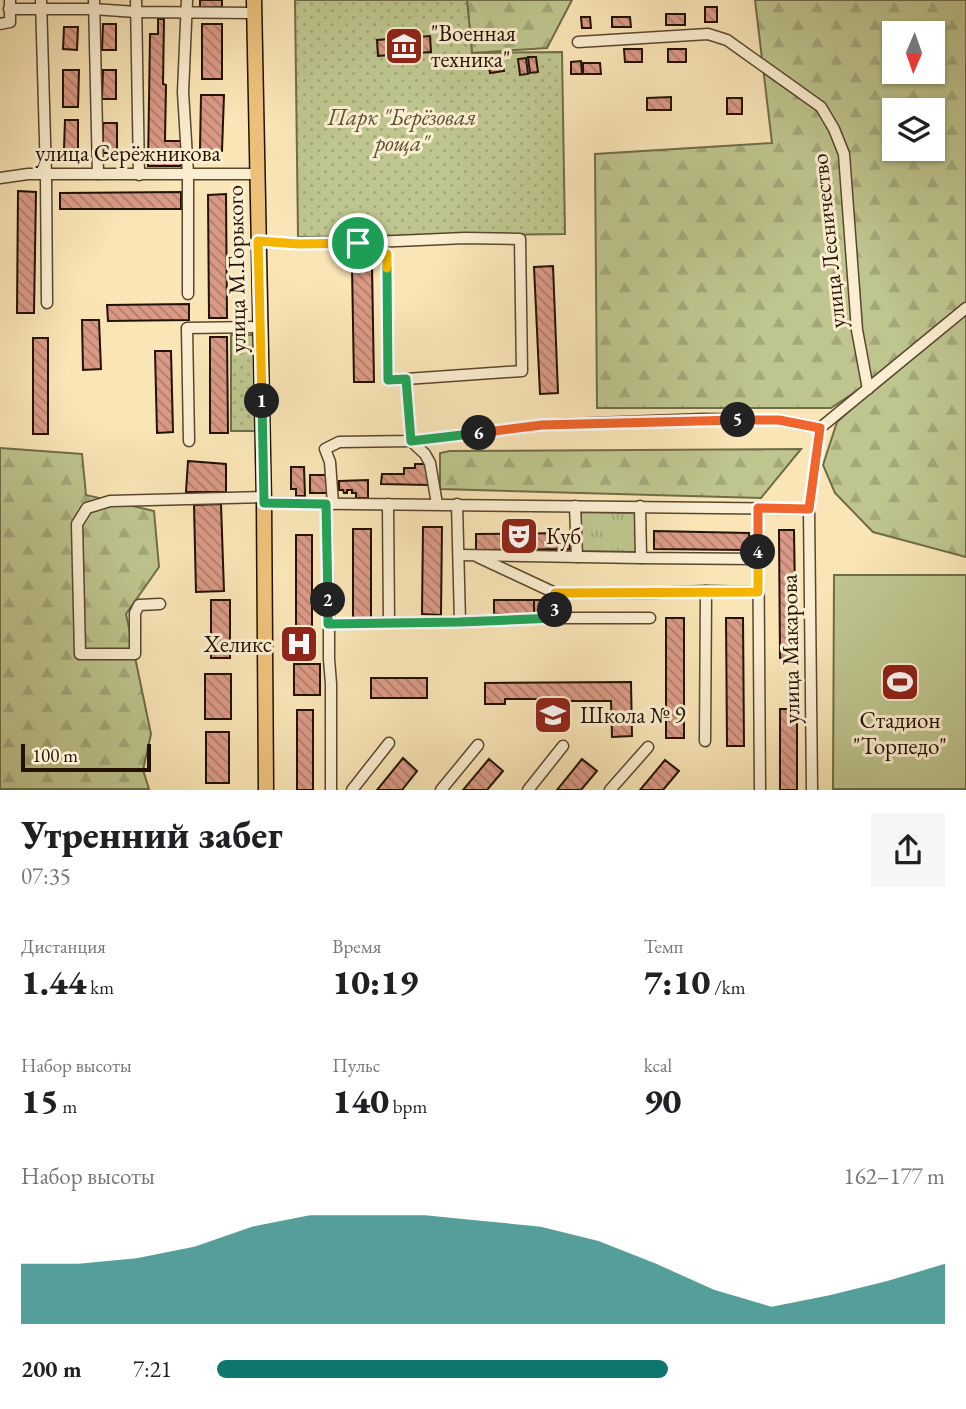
<!DOCTYPE html>
<html lang="ru">
<head>
<meta charset="utf-8">
<style>
	:root { --surface:#fff; --page:#f6f6f6; --text:#202124; --muted:#757577; --accent:#0f766e }
	body { margin:0; font-family:"EB Garamond",serif; background:var(--page); color:var(--text); height:100vh; display:flex; flex-direction:column; font-size:26px; white-space:nowrap }
	* { box-sizing:border-box; margin:0 }
	p { font-size:23px; color:var(--muted) }
	.icon { flex:none; width:38px; height:38px; fill:none; stroke:currentColor; stroke-width:2; stroke-linecap:round; stroke-linejoin:round }
	.map { position:relative; height:790px; overflow:hidden }
	.side { display:flex; flex-direction:column; background:var(--surface); flex:1 }
	.side>* { flex:none }
	.needle { width:46px; rotate:182deg }
	.tools { position:absolute; left:882px; top:21px; display:grid; gap:14px }
	.tools a { display:grid; place-items:center; width:63px; height:63px; border-radius:0px; background:var(--surface); box-shadow:0 2px 5px #0004; font-size:35px }
	.scale { position:absolute; left:21px; bottom:18px; width:130px; box-sizing:border-box; padding-left:7px; border:4px solid #221202; border-top:0; font-size:19px; line-height:24px; white-space:nowrap; color:#221202; -webkit-text-stroke:5px #fbeed0; paint-order:stroke }
	.pin { position:absolute; display:grid; place-items:center; width:60px; height:60px; color:#fff; margin:-30px; border:4px solid #fff; border-radius:50%; box-shadow:0 2px 7px #0007 }
	.km { position:absolute; width:35px; height:35px; margin:-18px; border-radius:50%; background:#222; color:#fff; font-size:19px; line-height:35px; text-align:center }
	.round { display:grid; place-items:center; flex:none; width:74px; height:74px; border-radius:0px; background:var(--page) }
	.headline { display:flex; align-items:center; justify-content:space-between; height:119px; padding:0 21px }
	h1 { font-size:38px; font-weight:800; line-height:52px }
	.figures { display:grid; grid-template-columns:repeat(3,1fr); gap:10px; height:119px; padding:7px 21px }
	.figures div { display:grid; align-content:center }
	.figures b { font-size:35px; font-weight:800 }
	.figures small { font-size:19px; font-weight:400 }
	.figures p { font-size:19px }
	.chart { height:196px; padding:14px 21px }
	.chart p { display:flex; justify-content:space-between }
	.chart svg { width:100%; height:126px; margin-top:7px; fill:var(--accent); opacity:.7 }
	ul { padding:0 21px; list-style:none; font-size:23px }
	li { display:grid; grid-template-columns:112px 84px 1fr; align-items:center; height:52px }
	li i { height:18px; border-radius:9px; background:var(--accent) }
	.map>svg:first-child { display:block }
	.grass { fill:url(#grass-tufts); stroke:#706c48; stroke-width:2 }
	.forest { fill:url(#forest-firs); stroke:#706c48; stroke-width:2; fill-rule:evenodd }
	.park { fill:url(#park-dots); stroke:#706c48; stroke-width:2 }
	.pitch { fill:#bec58e; stroke:#706c48; stroke-width:2 }
	.building { fill:url(#building-back-hatch); stroke:#221202; stroke-width:2 }
	.lines { fill:none; stroke-linecap:round; stroke-linejoin:round }
	.minor-casing { stroke:#58472f; stroke-width:13 }
	.major-casing { stroke:#221202; stroke-width:17 }
	.minor { stroke:#fbeed0; stroke-width:10 }
	.major { stroke:#ecc27b; stroke-width:14 }
	.split-1-casing { stroke:#fff; stroke-width:14 }
	.split-2-casing { stroke:#fff; stroke-width:14 }
	.split-3-casing { stroke:#fff; stroke-width:14 }
	.split-4-casing { stroke:#fff; stroke-width:14 }
	.split-5-casing { stroke:#fff; stroke-width:14 }
	.split-6-casing { stroke:#fff; stroke-width:14 }
	.split-7-casing { stroke:#fff; stroke-width:14 }
	.split-8-casing { stroke:#fff; stroke-width:14 }
	.split-1 { stroke:#f5b400; stroke-width:9 }
	.split-2 { stroke:#22a559; stroke-width:9 }
	.split-3 { stroke:#22a559; stroke-width:9 }
	.split-4 { stroke:#f5b400; stroke-width:9 }
	.split-5 { stroke:#f0652b; stroke-width:9 }
	.split-6 { stroke:#f0652b; stroke-width:9 }
	.split-7 { stroke:#22a559; stroke-width:9 }
	.split-8 { stroke:#f5b400; stroke-width:9 }
	.labels { text-anchor:middle; stroke-width:6; stroke-linejoin:round; paint-order:stroke }
	.poi-label { font-size:23px; fill:#221202; stroke:#fbeed0; text-anchor:start }
	.park-label { font-size:23px; font-style:italic; fill:#595133; stroke:#fbeed0 }
	.street-label { font-size:23px; fill:#221202; stroke:#fbeed0 }
</style>
</head>
<body>
<div class="map">
<svg width="966" height="790" viewBox="0 0 966 790">
	<defs>
		<pattern id="grass-tufts" width="24" height="20" patternUnits="userSpaceOnUse" patternTransform="scale(1.75)"><rect width="24" height="20" fill="#bec58e"/><path d="M3 7l-1-3M5 7V3M7 7l1-3M15 17l-1-3M17 17v-4M19 17l1-3" fill="none" stroke="#a3a879"/></pattern>
		<pattern id="forest-firs" width="22" height="20" patternUnits="userSpaceOnUse" patternTransform="scale(1.75)"><rect width="22" height="20" fill="#bec58e"/><path d="M5 1l3.5 6h-7zM16 11l3.5 6h-7z" fill="#a3a879"/></pattern>
		<pattern id="park-dots" width="8" height="8" patternUnits="userSpaceOnUse" patternTransform="scale(1.75)"><rect width="8" height="8" fill="#bec58e"/><path d="M2 2h.1M6 6h.1" fill="none" stroke="#a3a879" stroke-width="1.8" stroke-linecap="round"/></pattern>
		<pattern id="building-back-hatch" width="6" height="6" patternUnits="userSpaceOnUse" patternTransform="scale(1.75)"><rect width="6" height="6" fill="#da9a85"/><path d="M-1 5l2 2M0 0l6 6M5-1l2 2" fill="none" stroke="#b07c6b"/></pattern>
	</defs>
	<rect width="100%" height="100%" fill="#f9e5b6"/>
	<filter id="stains"><feTurbulence type="fractalNoise" baseFrequency=".00286" numOctaves="4"/><feColorMatrix values="0 0 0 0 .2 0 0 0 0 .09 0 0 0 0 .02 0 0 0 .5 -.17"/></filter>
	<radialGradient id="worn" r=".72"><stop offset=".6" stop-color="#630" stop-opacity="0"/><stop offset="1" stop-color="#630" stop-opacity=".3"/></radialGradient>
	<polygon class="grass" points="581,512 637,513 636,552 580,551"/>
	<g class="forest">
		<polygon points="467,0 572,0 547,48 472,53"/>
		<path d="M 755,0 L 966,0 L 966,303 L 867,384 L 831,408 L 597,408 L 595,154 L 772,143 ZM 894,33 L 933,33 L 933,72 L 894,72 ZM 894,110 L 933,110 L 933,149 L 894,149 Z"/>
		<polygon points="966,314 966,557 873,532 835,493 823,465 837,422 869,393"/>
		<polygon points="0,448 82,454 86,495 154,511 159,567 126,614 151,734 143,770 149,789 0,789"/>
		<polygon points="801,449 761,498 440,489 440,453 450,451"/>
	</g>
	<g class="park">
		<polygon points="295,0 467,0 472,53 562,52 565,234 298,237"/>
		<rect x="231" y="335" width="24" height="96"/>
	</g>
	<polygon class="pitch" points="834,575 966,575 966,789 833,789"/>
	<g class="building">
		<rect x="200" y="0" width="22" height="7"/>
		<rect x="705" y="7" width="12" height="15"/>
		<rect x="666" y="14" width="19" height="11"/>
		<polygon points="581,17 590,17 591,28 582,28"/>
		<polygon points="612,17 630,17 631,27 612,27"/>
		<polygon points="158,19 164,19 163,84 166,85 165,141 181,141 181,166 148,166 150,34 158,34"/>
		<polygon points="103,24 116,24 116,50 102,50"/>
		<rect x="202" y="24" width="20" height="55"/>
		<polygon points="64,27 78,27 77,50 63,49"/>
		<polygon points="430,36 431,52 378,56 377,40"/>
		<polygon points="624,49 642,49 642,62 625,62"/>
		<rect x="668" y="49" width="18" height="13"/>
		<polygon points="528,57 536,57 538,72 530,73"/>
		<polygon points="526,58 528,74 520,75 518,59"/>
		<polygon points="502,60 504,71 490,73 488,62"/>
		<polygon points="581,61 582,74 571,74 571,62"/>
		<polygon points="583,63 600,63 601,74 583,74"/>
		<polygon points="63,70 79,70 78,107 63,107"/>
		<polygon points="103,70 116,70 116,99 102,99"/>
		<polygon points="201,95 224,95 222,151 200,150"/>
		<polygon points="671,97 671,110 647,110 647,98"/>
		<rect x="727" y="98" width="15" height="16"/>
		<polygon points="65,120 78,120 78,149 64,149"/>
		<rect x="103" y="123" width="14" height="30"/>
		<polygon points="18,191 36,192 34,313 17,313"/>
		<polygon points="181,192 181,209 60,209 60,193"/>
		<polygon points="226,194 227,318 209,318 208,195"/>
		<polygon points="352,266 372,266 374,382 354,382"/>
		<polygon points="553,266 558,393 540,394 534,267"/>
		<polygon points="189,304 189,320 108,321 107,305"/>
		<polygon points="82,320 99,320 101,369 83,370"/>
		<polygon points="210,337 227,337 228,433 210,433"/>
		<rect x="33" y="338" width="15" height="96"/>
		<polygon points="155,351 171,351 173,432 157,433"/>
		<polygon points="188,461 226,464 226,492 186,492"/>
		<polygon points="415,464 428,464 428,485 381,484 382,474 404,474 404,468 415,468"/>
		<polygon points="291,467 304,467 305,496 296,496 296,489 291,489"/>
		<rect x="310" y="475" width="17" height="18"/>
		<polygon points="368,480 368,498 356,498 356,493 352,493 352,490 347,490 347,493 344,493 343,490 339,490 339,481"/>
		<polygon points="221,504 224,591 196,592 194,505"/>
		<polygon points="423,527 442,527 441,615 422,614"/>
		<rect x="353" y="529" width="18" height="89"/>
		<polygon points="779,530 794,530 796,658 780,658"/>
		<polygon points="654,531 749,533 749,550 654,549"/>
		<polygon points="570,533 570,549 476,550 476,534"/>
		<polygon points="296,535 312,535 312,660 296,661"/>
		<rect x="211" y="600" width="19" height="58"/>
		<rect x="494" y="600" width="40" height="14"/>
		<rect x="534" y="600" width="9" height="17"/>
		<rect x="666" y="618" width="18" height="120"/>
		<polygon points="726,618 743,618 744,746 727,746"/>
		<rect x="294" y="664" width="26" height="31"/>
		<rect x="205" y="674" width="26" height="45"/>
		<rect x="371" y="678" width="56" height="20"/>
		<polygon points="631,682 632,736 612,737 611,701 565,701 565,725 542,725 542,699 505,699 505,704 485,704 485,683"/>
		<rect x="780" y="709" width="17" height="81"/>
		<rect x="297" y="710" width="16" height="80"/>
		<rect x="206" y="732" width="23" height="51"/>
		<polygon points="403,758 417,771 402,790 377,790"/>
		<polygon points="489,759 503,771 487,790 463,790"/>
		<polygon points="582,759 597,771 581,790 557,790"/>
		<polygon points="665,760 679,771 663,790 640,790"/>
	</g>
	<g class="lines">
		<defs>
			<g id="minor">
				<polyline points="41,0 46,175 47,303"/>
				<polyline points="94,0 98,174"/>
				<polyline points="136,0 139,175"/>
				<polyline points="187,0 183,92 188,174 188,294"/>
				<polyline points="9,9 93,9 136,12 254,13"/>
				<polyline points="0,24 10,22 10,0"/>
				<polyline points="578,42 708,34 727,40 821,107 834,129 844,154 857,330 868,389"/>
				<polyline points="0,178 28,174 256,174"/>
				<polyline points="258,241 299,244 351,243 465,238 520,239 522,371 406,379 411,441 425,454 430,463 437,504"/>
				<polyline points="358,243 357,255 387,254 388,380 406,379"/>
				<polyline points="189,441 187,328 261,327"/>
				<polyline points="264,503 809,509 820,428 966,308"/>
				<polyline points="326,504 329,624 460,622 555,618 555,593 650,593 706,591"/>
				<polyline points="333,504 330,462 325,449 339,442 411,441 543,425 704,419 779,420 820,428"/>
				<polyline points="388,504 389,623"/>
				<polyline points="457,504 460,622"/>
				<polyline points="575,506 577,557"/>
				<polyline points="640,506 641,558 758,559"/>
				<polyline points="758,508 760,790"/>
				<polyline points="809,509 812,790"/>
				<polyline points="459,555 641,558"/>
				<polyline points="478,557 555,593"/>
				<polyline points="160,604 139,605 135,613 135,654 80,654 77,524 87,508 110,501 264,497"/>
				<polyline points="555,618 650,618"/>
				<polyline points="329,624 329,659 331,684 331,790"/>
				<polyline points="705,741 706,591 758,592"/>
				<polyline points="352,790 389,743"/>
				<polyline points="441,790 478,745"/>
				<polyline points="528,790 563,746"/>
				<polyline points="610,790 648,747"/>
			</g>
			<polyline id="major" points="254,0 264,503 266,790"/>
		</defs>
		<use href="#minor" class="minor-casing"/>
		<use href="#major" class="major-casing"/>
		<use href="#minor" class="minor"/>
		<use href="#major" class="major"/>
	</g>
	<g class="lines">
		<defs>
			<polyline id="split-1" points="262,401 258,241 299,244 358,243"/>
			<polyline id="split-2" points="262,401 264,503 326,504 328,600"/>
			<polyline id="split-3" points="328,600 328,624 460,622 555,618 555,610"/>
			<polyline id="split-4" points="555,610 555,593 758,592 758,552"/>
			<polyline id="split-5" points="738,420 779,420 820,428 809,509 758,508 758,552"/>
			<polyline id="split-6" points="479,433 542,425 738,420"/>
			<polyline id="split-7" points="387,268 388,380 406,379 411,441 479,433"/>
			<polyline id="split-8" points="358,243 358,255 387,254 387,268"/>
		</defs>
		<use href="#split-1" class="split-1-casing"/>
		<use href="#split-2" class="split-2-casing"/>
		<use href="#split-3" class="split-3-casing"/>
		<use href="#split-4" class="split-4-casing"/>
		<use href="#split-5" class="split-5-casing"/>
		<use href="#split-6" class="split-6-casing"/>
		<use href="#split-7" class="split-7-casing"/>
		<use href="#split-8" class="split-8-casing"/>
		<use href="#split-1" class="split-1"/>
		<use href="#split-2" class="split-2"/>
		<use href="#split-3" class="split-3"/>
		<use href="#split-4" class="split-4"/>
		<use href="#split-5" class="split-5"/>
		<use href="#split-6" class="split-6"/>
		<use href="#split-7" class="split-7"/>
		<use href="#split-8" class="split-8"/>
	</g>
	<defs>
		<symbol id="museum-square" viewBox="-11 -11 22 22"><rect x="-9" y="-9" width="18" height="18" rx="4" fill="#8f2418" stroke="#fbeed0"/><path d="M0-6L6-3V-2H-6V-3ZM-5-1h2V3h-2ZM-1-1h2V3h-2ZM3-1h2V3H3ZM-6 4H6V6H-6Z" fill="#fff"/></symbol>
		<symbol id="theatre-square" viewBox="-11 -11 22 22"><rect x="-9" y="-9" width="18" height="18" rx="4" fill="#8f2418" stroke="#fbeed0"/><path d="M-5-5.5Q0-4 5-5.5V0Q5 5 0 6Q-5 5-5 0ZM-3.3-2.5H-1v1.5H-3.3ZM1-2.5H3.3v1.5H1ZM-2.8 1Q0 5.5 2.8 1Z" fill="#fff"/></symbol>
		<symbol id="hospital-square" viewBox="-11 -11 22 22"><rect x="-9" y="-9" width="18" height="18" rx="4" fill="#8f2418" stroke="#fbeed0"/><path d="M-5-5h3v3.5h4V-5h3V5h-3V1.5h-4V5h-3Z" fill="#fff"/></symbol>
		<symbol id="stadium-square" viewBox="-11 -11 22 22"><rect x="-9" y="-9" width="18" height="18" rx="4" fill="#8f2418" stroke="#fbeed0"/><path d="M0-5a6.5 5 0 1 0 0 10a6.5 5 0 1 0 0-10ZM-3.5-1.8h7v3.6h-7Z" fill="#fff"/></symbol>
		<symbol id="school-square" viewBox="-11 -11 22 22"><rect x="-9" y="-9" width="18" height="18" rx="4" fill="#8f2418" stroke="#fbeed0"/><path d="M0-5L7-2L0 1L-7-2ZM-4 1L0 2.5L4 1V4Q0 6-4 4Z" fill="#fff"/></symbol>
	</defs>
	<g fill-rule="evenodd">
		<use href="#museum-square" x="382" y="24" width="44" height="44"/>
		<use href="#theatre-square" x="497" y="514" width="44" height="44"/>
		<use href="#hospital-square" x="277" y="622" width="44" height="44"/>
		<use href="#stadium-square" x="878" y="660" width="44" height="44"/>
		<use href="#school-square" x="531" y="693" width="44" height="44"/>
	</g>
	<g class="labels">
		<g class="poi-label">
			<text x="431" y="41">"Военная<tspan x="431" dy="26">техника"</tspan></text>
			<text x="546" y="544">Куб</text>
			<text x="272" y="652" text-anchor="end">Хеликс</text>
			<text x="580" y="723">Школа № 9</text>
			<text x="900" y="728" text-anchor="middle">Стадион<tspan x="900" dy="26">"Торпедо"</tspan></text>
		</g>
		<g class="park-label">
			<text x="402" y="125">Парк "Берёзовая<tspan x="402" dy="26">роща"</tspan></text>
		</g>
		<g class="street-label">
			<text x="128" y="161">улица Серёжникова</text>
			<text transform="translate(828 241) rotate(-96)" y="8">улица Лесничество</text>
			<text transform="translate(236 269) rotate(-91)" y="8">улица М.Горького</text>
			<text transform="translate(790 649) rotate(-91)" y="8">улица Макарова</text>
		</g>
	</g>
	<rect width="100%" height="100%" filter="url(#stains)"/>
	<rect width="100%" height="100%" fill="url(#worn)"/>
</svg>
<div class="tools">
<a><svg class="needle" viewBox="-14 -14 28 28"><path d="M0-13l5 13h-10z" fill="#e53935"/><path d="M0 13l5-13h-10z" fill="#757577"/></svg></a>
<a><svg class="icon" aria-label="layers" viewBox="0 0 24 24"><path d="M12 4l9 5-9 5-9-5zM3 14l9 5 9-5"/></svg></a>
</div>
<div class="scale">100 m</div>
<div class="pin" style="left:358px;top:243px;background:#1e9e55"><svg class="icon" aria-label="arrive" viewBox="0 0 24 24"><path d="M6 21V4h12l-3 4 3 4H6"/></svg></div>
<b class="km" style="left:262px;top:401px">1</b>
<b class="km" style="left:328px;top:600px">2</b>
<b class="km" style="left:555px;top:610px">3</b>
<b class="km" style="left:758px;top:552px">4</b>
<b class="km" style="left:738px;top:420px">5</b>
<b class="km" style="left:479px;top:433px">6</b>
</div>
<section class="side">
<div class="headline"><div><h1>Утренний забег</h1><p>07:35</p></div><a class="round"><svg class="icon" aria-label="share" viewBox="0 0 24 24"><path d="M12 15V3M7 8l5-5 5 5M5 13v7h14v-7"/></svg></a></div>
<div class="figures">
<div><p>Дистанция</p><b>1.44<small> km</small></b></div>
<div><p>Время</p><b>10:19</b></div>
<div><p>Темп</p><b>7:10<small> /km</small></b></div>
</div>
<div class="figures">
<div><p>Набор высоты</p><b>15<small> m</small></b></div>
<div><p>Пульс</p><b>140<small> bpm</small></b></div>
<div><p>kcal</p><b>90</b></div>
</div>
<div class="chart"><p><span>Набор высоты</span>162–177 m</p>
<svg viewBox="0 0 160 44" preserveAspectRatio="none"><path d="M0 44V23L10 23L20 21L30 17L40 10L50 6L60 6L70 6L80 8L90 10L100 15L110 23L120 32L130 38L140 34L150 29L160 23V44z"/></svg>
</div>
<ul>
<li><b>200 m</b>7:21<i style="width:62%"></i></li>
</ul>
</section>
</body>
</html>
